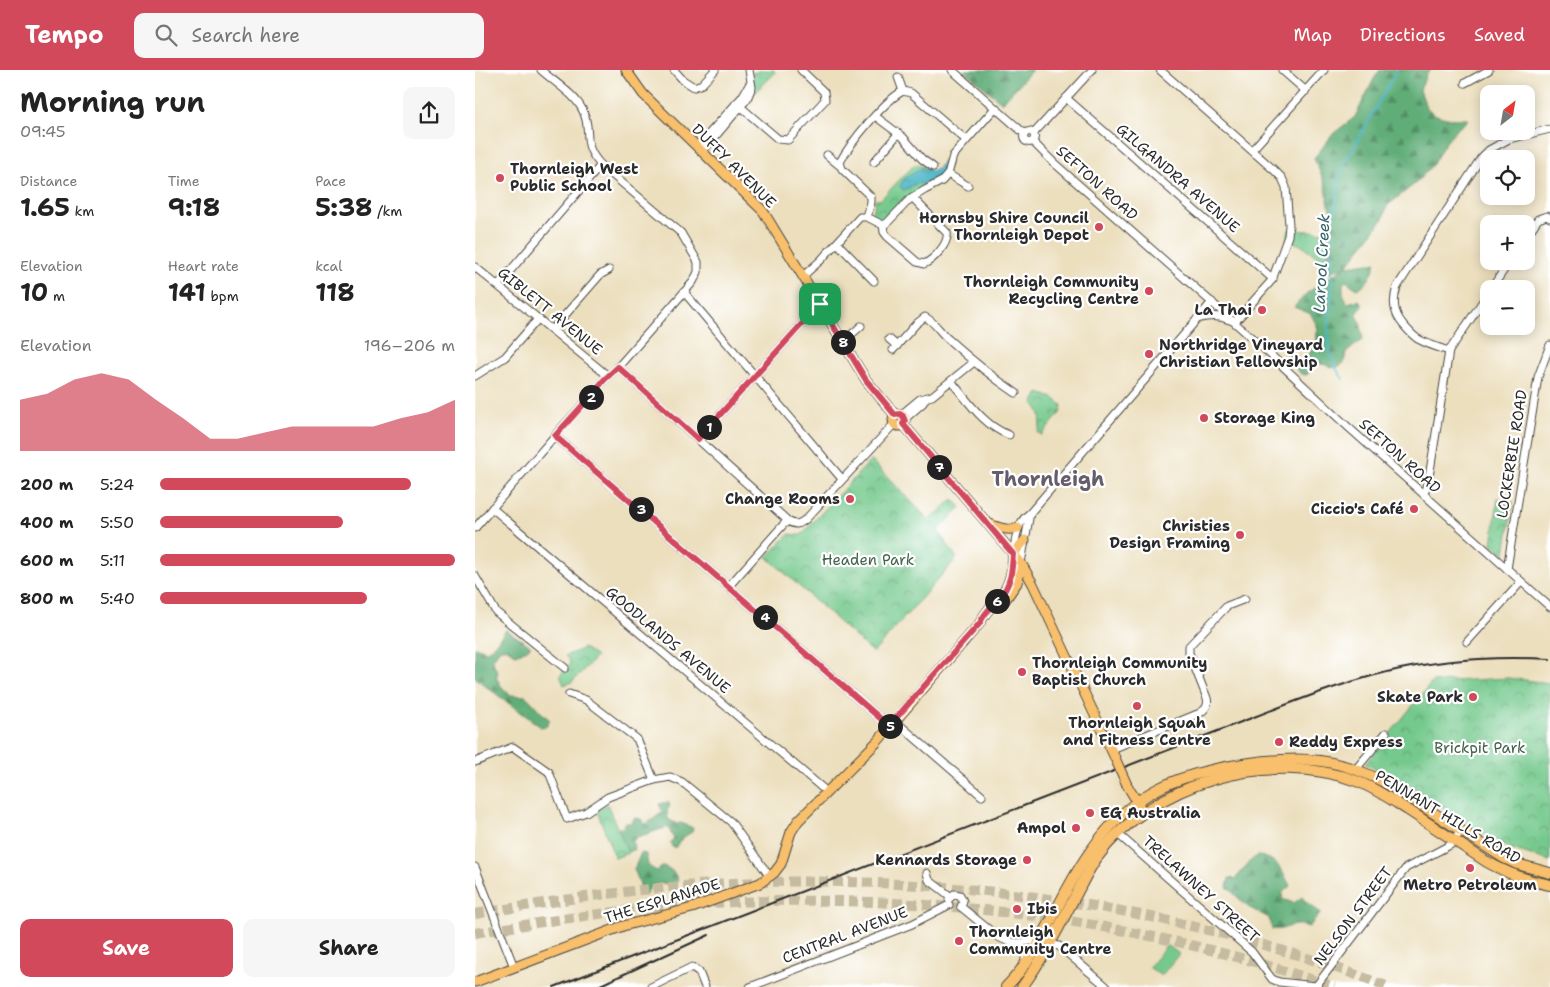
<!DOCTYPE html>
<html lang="en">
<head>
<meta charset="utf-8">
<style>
	:root { --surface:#fff; --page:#f6f6f6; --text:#222; --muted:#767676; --accent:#d1495b }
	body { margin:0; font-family:"Shantell Sans",sans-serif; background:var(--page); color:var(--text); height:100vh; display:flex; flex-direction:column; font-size:19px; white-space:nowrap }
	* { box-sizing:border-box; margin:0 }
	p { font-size:16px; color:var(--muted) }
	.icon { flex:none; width:28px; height:28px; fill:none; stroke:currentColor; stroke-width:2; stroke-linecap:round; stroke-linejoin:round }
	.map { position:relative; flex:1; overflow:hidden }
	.sheet { display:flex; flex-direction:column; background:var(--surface); width:475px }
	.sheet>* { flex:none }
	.needle { width:32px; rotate:31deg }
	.buttons { position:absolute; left:1005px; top:15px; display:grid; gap:10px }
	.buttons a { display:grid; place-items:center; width:55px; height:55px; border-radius:10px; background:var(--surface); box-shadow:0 2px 12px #0003; font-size:25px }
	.pin { position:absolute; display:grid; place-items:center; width:42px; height:42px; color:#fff; margin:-21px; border-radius:10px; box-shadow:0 2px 8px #0006 }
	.km { position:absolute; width:25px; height:25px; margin:-12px; border-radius:50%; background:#222; color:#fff; font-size:14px; line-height:25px; text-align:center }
	.round { display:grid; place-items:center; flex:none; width:52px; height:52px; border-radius:10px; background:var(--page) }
	.overview { display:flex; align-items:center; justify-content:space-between; height:85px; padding:0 20px }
	h1 { font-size:28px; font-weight:700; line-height:38px }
	.figures { display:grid; grid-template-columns:repeat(3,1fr); gap:8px; height:85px; padding:5px 20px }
	.figures div { display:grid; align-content:center }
	.figures b { font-size:25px; font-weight:700 }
	.figures small { font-size:14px; font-weight:400 }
	.figures p { font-size:14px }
	.chart { height:140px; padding:10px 20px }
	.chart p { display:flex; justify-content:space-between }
	.chart svg { width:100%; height:90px; margin-top:5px; fill:var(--accent); opacity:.7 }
	.cta { display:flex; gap:10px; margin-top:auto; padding:10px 20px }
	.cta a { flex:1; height:58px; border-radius:10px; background:var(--accent); color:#fff; font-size:20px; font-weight:700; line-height:58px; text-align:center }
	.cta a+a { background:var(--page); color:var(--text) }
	ul { padding:0 20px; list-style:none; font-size:16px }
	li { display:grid; grid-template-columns:80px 60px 1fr; align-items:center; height:38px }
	li i { height:12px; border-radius:6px; background:var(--accent) }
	header { display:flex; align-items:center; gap:30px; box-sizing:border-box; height:70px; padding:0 25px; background:var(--accent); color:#fff }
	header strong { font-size:24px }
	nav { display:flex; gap:28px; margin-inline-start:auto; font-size:18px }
	.search { width:350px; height:45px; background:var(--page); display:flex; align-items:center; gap:12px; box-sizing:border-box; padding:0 18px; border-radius:10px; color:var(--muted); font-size:19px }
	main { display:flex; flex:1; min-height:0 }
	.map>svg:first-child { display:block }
	.grass { fill:#75c98d; stroke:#507a5c }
	.forest { fill:url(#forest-firs); stroke:#466c52 }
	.park { fill:url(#park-crowns); stroke:#507a5c }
	.water { fill:url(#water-ripples); stroke:#397078 }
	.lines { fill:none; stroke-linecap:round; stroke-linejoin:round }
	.stream { stroke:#47b4c4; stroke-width:2 }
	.highway-tunnel { stroke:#c5bba1; stroke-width:10; stroke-dasharray:10 5; stroke-linecap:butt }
	.minor-casing { stroke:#484641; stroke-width:9 }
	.major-casing { stroke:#484641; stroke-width:11 }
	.highway-casing { stroke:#484641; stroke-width:12 }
	.minor { stroke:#fff; stroke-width:7 }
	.major { stroke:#f8bf6c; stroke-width:9 }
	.highway { stroke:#f8bf6c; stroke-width:10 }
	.rail { stroke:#2b2b2b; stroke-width:2 }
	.major-bridge-casing { stroke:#484641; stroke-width:11; stroke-linecap:butt }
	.major-bridge { stroke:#f8bf6c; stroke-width:9 }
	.route-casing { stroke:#fff; stroke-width:10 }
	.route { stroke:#d1495b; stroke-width:6 }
	.poi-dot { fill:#d1495b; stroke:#fff; stroke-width:2 }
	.labels { text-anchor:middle; stroke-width:4.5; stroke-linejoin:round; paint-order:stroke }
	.street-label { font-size:15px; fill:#2b2b2b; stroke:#fff }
	.poi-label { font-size:15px; font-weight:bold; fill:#2b2b2b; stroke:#fff; text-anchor:end }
	.park-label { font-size:15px; fill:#45624d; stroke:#fff }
	.water-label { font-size:16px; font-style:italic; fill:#366268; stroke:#fff }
	.district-label { font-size:20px; font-weight:bold; fill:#655c6c; stroke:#fff }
</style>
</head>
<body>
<header>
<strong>Tempo</strong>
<div class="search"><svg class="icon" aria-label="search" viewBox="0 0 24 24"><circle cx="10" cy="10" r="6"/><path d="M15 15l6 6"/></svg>Search here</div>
<nav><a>Map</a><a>Directions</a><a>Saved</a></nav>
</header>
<main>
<section class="sheet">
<div class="overview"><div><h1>Morning run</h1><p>09:45</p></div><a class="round"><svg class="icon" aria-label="share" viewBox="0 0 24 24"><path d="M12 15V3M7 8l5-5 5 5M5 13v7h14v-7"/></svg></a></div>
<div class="figures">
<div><p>Distance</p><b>1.65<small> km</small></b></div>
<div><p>Time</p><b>9:18</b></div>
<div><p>Pace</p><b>5:38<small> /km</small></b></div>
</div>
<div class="figures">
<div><p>Elevation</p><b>10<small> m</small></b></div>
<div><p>Heart rate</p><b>141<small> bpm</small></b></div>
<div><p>kcal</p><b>118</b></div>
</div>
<div class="chart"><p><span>Elevation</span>196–206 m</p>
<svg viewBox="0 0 160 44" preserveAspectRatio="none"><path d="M0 44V19L10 16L20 9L30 6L40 9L50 19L60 28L70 38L80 38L90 35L100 32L110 32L120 32L130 32L140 28L150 25L160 19V44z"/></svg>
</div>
<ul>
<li><b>200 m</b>5:24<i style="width:85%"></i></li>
<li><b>400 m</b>5:50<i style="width:62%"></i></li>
<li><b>600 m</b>5:11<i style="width:100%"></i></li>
<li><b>800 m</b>5:40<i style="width:70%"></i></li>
</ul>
<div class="cta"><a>Save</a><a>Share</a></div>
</section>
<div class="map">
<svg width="1075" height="917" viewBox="0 0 1075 917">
	<defs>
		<pattern id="forest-firs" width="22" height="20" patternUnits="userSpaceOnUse" patternTransform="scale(1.25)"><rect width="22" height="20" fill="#60ad78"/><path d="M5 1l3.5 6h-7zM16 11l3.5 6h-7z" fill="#4f8d63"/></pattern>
		<pattern id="park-crowns" width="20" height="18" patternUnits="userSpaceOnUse" patternTransform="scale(1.25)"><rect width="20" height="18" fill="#75c98d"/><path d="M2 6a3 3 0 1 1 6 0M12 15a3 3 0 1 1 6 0" fill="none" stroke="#60a373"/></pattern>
		<pattern id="water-ripples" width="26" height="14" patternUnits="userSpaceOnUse" patternTransform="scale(1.25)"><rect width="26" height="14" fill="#47b4c4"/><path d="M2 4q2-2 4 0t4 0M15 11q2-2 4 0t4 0" fill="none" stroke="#3b939f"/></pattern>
	</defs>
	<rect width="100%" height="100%" fill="#fff"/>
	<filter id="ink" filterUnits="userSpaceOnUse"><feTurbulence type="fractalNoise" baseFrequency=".02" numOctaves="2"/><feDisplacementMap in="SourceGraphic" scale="10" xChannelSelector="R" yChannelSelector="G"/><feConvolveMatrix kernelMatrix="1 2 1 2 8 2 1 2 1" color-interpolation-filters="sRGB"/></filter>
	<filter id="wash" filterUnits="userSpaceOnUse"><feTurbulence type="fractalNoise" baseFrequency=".0096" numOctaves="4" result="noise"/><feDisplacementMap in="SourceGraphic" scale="20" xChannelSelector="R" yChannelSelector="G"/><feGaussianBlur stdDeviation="1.12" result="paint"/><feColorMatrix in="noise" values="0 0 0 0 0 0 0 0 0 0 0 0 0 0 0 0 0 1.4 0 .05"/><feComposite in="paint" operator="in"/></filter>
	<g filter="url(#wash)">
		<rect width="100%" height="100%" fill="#ecdfbe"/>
		<polygon class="grass" points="692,875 704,884 686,906 674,897"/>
		<g class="forest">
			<polygon points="489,0 557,0 527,33"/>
			<path d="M 905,0 L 956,0 L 951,5 L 945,20 C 947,25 949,32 951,36 C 960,50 980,49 994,49 L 980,61 L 968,76 L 958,94 L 942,112 L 912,136 L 908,149 L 872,196 L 901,192 C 898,204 893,214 882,219 L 871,211 L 868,214 L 868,223 L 872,233 L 884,230 L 887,233 L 887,236 L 882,244 L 886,256 L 888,270 L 871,282 L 869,293 L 861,298 L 847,294 L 840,295 L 832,305 L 826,304 L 811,288 L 811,285 L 817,285 L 823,290 L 827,291 C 839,282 840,272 843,258 L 836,244 L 819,237 L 832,223 L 870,197 L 853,202 L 856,145 L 850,114 L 839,88 L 859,63 L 880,47 L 899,9 Z"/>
			<path d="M 31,560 L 56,576 C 44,585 43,587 31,578 L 25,579 L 17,590 L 23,603 L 21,607 L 26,616 L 35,625 L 51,626 L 68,644 L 75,650 L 72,656 L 66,657 L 9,615 L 0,607 L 0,577 L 12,581 L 20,574 Z"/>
			<polygon points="193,732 195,736 192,740 193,749 202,754 206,753 218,758 217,762 207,768 200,778 197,777 195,772 199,769 193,757 162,767 158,771 159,780 142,786 141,762 144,758 149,758 150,753 156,753 159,748 166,749 171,754 188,742 184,734"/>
			<path d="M 166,783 L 171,784 C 174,795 170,795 182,801 L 188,796 C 196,799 200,802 203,810 L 199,815 L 186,813 L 176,816 L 170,825 L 164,823 L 165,814 L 159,799 Z"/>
			<path d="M 782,786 C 801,787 807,800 815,816 L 808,822 L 807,829 L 819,833 L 827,827 L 831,832 L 846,843 L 834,857 C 817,850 811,862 797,859 L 794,848 L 773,837 L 752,817 L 754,808 L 760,809 C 768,801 773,791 782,786 Z"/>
		</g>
		<g class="park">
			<polygon points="288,0 299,0 300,3 277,25 277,3"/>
			<polygon points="469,90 475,93 471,103 447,119 410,153 394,146 399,139 400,130 405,130 440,94 451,97 456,101 464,97"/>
			<path d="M 814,160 L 853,162 L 852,192 C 835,185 832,173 811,171 Z"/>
			<path d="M 564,323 L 578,328 L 587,335 L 586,342 L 567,365 L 563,363 C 566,351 568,343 558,334 Z"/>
			<polygon points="396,390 454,450 478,429 486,437 463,461 482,488 398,583 292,487 314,464 326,465"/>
			<polygon points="1023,428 1038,432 1030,484 1017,474"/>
			<polygon points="109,578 121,587 97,612 89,615 85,605 95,594 94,590 90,586"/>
			<polygon points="1033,608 1075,613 1075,791 1037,779 995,756 940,719 912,703 890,694 957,612"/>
			<polygon points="132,734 153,783 140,788 122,741"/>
		</g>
		<path class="water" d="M 469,90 L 473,92 C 466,117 463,111 442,114 C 437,114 433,119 428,120 L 425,116 L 430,108 L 447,98 L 456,101 L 464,97 Z"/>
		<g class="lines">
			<polyline class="stream" points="868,309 862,300 855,282 853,262 857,225 856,161 866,100 922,0"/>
		</g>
	</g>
	<g filter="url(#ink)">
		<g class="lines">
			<g class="highway-tunnel">
				<path d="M 0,844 C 74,832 148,820 222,815 C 456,800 696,833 914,917"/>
				<path d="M 0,863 C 73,851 147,839 221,834 C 436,821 655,846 859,917"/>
			</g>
			<defs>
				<g id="minor">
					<polyline points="199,0 208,10 219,17 227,14 240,0"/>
					<polyline points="477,0 550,64"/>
					<polyline points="685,0 799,100 807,108 811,117 814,155 813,166 797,210 760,252"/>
					<polyline points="807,0 831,21"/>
					<polyline points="423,7 428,21"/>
					<polyline points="990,13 1014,0"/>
					<polyline points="591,28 798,209"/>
					<polyline points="261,33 303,69 313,70 350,30 349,22 326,0"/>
					<polyline points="400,46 428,67 447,89 458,97"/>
					<circle cx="554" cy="67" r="5.5"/>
					<polyline points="559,63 617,0"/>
					<polyline points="558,72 578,92 786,276 872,356 1075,537"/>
					<polyline points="222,77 267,27 274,15"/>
					<polyline points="777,80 849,0"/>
					<polyline points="227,82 272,29 277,17 274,0"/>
					<polyline points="352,85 364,95"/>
					<polyline points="399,92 423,64"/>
					<polyline points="473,104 493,116"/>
					<path d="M 392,147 L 396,132 L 396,127 L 367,99 L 365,92 C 376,72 409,31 428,21 L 436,23 L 491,70"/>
					<path d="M 408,155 L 409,162 L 412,166 L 442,192 L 449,194 C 458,190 474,174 472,163 L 437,127"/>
					<polyline points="1051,167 1063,149 1072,146 1075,148"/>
					<polyline points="362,173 399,211"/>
					<polyline points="0,197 133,306"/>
					<polyline points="328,206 346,190 385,147 392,147 408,155 412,153 435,129 450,120 467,111 473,104 478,86 520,38"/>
					<polyline points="23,215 126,95"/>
					<polyline points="1016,219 1035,191"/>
					<polyline points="209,222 367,409"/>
					<path d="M 722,249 C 734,246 743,245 755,250"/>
					<polyline points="77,260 125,205 134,200"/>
					<polyline points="414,269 422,276"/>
					<polyline points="368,272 386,256"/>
					<path d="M 418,280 L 441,254 L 450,247 C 459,251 465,262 473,269 C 494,288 517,307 541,323"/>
					<path d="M 974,281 C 965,278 954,275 945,270 C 940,268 936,263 933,260 C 920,247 916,235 922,217 L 1006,88 L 1014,80 L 1034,69 L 1075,59"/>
					<polyline points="143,297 313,451"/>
					<polyline points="0,306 30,287 63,249"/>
					<path d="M 476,311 C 493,331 509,356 534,365"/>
					<polyline points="427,344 445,329 457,326 499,292"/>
					<polyline points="430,349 448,333 450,329"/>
					<polyline points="80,366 414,656"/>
					<polyline points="223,369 345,234"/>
					<polyline points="949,425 955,401 974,281 1014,222"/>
					<polyline points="17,438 352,722"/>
					<path d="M 0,458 L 90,354 L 116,326 L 129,310 L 143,297 L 218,212 L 223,202 L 223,192 L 206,163 L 126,95 C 105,73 118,62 108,41 C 100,24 79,12 66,0"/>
					<path d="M 538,484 C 541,468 541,453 555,443 L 737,232"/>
					<polyline points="546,493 555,443"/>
					<polyline points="1032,499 1061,320 1063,307 1075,275"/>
					<polyline points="0,506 21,542 90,598"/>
					<path d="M 254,516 L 308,455 L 313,451 C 320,456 325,454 331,449 L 419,354"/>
					<polyline points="992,572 1046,512"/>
					<polyline points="94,624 111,630 162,669 179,710"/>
					<polyline points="419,650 507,726"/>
					<path d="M 637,679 L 725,643 C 731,639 734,635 732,628 L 714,583 L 714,576 L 752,536 L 770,529"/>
					<polyline points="0,692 38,677 74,702 92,749 111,742 133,727 179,710 195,707 207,712 256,752 295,807"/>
					<polyline points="881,699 911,663"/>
					<polyline points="643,764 777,882 797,909 804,912 841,916"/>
					<polyline points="0,797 39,897"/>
					<polyline points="452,803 454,810 475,826"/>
					<polyline points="474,829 479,824 485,825 488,831 486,837"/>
					<polyline points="486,837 523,867 532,871 543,873 555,871 584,876 632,917"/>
					<polyline points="543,873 550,883 550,894"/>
					<polyline points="841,916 931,798 975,775 986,761"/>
					<polyline points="176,917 217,897 224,902 230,917"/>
					<polyline points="275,917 437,854 474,835"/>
				</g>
				<g id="major">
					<polyline points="151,0 168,24 288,141 377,287 391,310 420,345"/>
					<circle cx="424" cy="350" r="6"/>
					<polyline points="428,354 546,493 558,514 640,688"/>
					<path d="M 515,454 C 525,458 532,461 543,458"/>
					<polyline points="538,484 550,470"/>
					<polyline points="528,533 542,513 546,493"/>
					<polyline points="652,715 668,742"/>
					<path d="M 0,912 L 148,856 L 217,838 L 285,813 L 299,803 L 306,794 L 316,762 L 323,751 L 402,672 L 505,553 C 509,543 517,536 524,528 C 536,515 537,500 538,484"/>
				</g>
				<g id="highway">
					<path d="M 531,917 C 569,879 583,826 615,782 C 656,723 698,705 768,694 C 827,685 865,687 918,717 L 1029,788 L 1042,794 L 1075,803"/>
					<path d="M 547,917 C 567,890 582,862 597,832 C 605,818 612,802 621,789 C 675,712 796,678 884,712 C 901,719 917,730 933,740 C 959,757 986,775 1012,792 C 1032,803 1052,811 1075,815"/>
				</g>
			</defs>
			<use href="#minor" class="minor-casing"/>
			<use href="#major" class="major-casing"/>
			<use href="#highway" class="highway-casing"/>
			<use href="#minor" class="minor"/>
			<use href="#major" class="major"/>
			<use href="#highway" class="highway"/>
			<g class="rail">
				<path d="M 79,917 L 779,647 C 823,630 867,613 912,602 C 966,589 1021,586 1075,589"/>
				<polyline points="121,917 234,865"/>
			</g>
			<defs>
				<polyline id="major-bridge" points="640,688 652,715"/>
			</defs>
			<use href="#major-bridge" class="major-bridge-casing"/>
			<use href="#major-bridge" class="major-bridge"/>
		</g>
	</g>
	<g class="lines" filter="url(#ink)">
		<defs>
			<path id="route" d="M 345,234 L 391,310 L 420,345 L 425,344 L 428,346 L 430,351 L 428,354 L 538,484 C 537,501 536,515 524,528 C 517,536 509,543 505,553 L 414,656 L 80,366 L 116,326 L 129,310 L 143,297 L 223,369 Z"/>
		</defs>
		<use href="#route" class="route-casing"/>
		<use href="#route" class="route"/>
	</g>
	<g class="poi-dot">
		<circle cx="25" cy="108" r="5"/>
		<circle cx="624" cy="157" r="5"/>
		<circle cx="674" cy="221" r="5"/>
		<circle cx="787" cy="240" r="5"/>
		<circle cx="674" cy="284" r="5"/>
		<circle cx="729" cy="348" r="5"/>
		<circle cx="375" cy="429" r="5"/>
		<circle cx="939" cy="439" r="5"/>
		<circle cx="765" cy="465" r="5"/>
		<circle cx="547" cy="602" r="5"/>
		<circle cx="998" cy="627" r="5"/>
		<circle cx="662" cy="636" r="5"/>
		<circle cx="804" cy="672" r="5"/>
		<circle cx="615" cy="743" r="5"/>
		<circle cx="601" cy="758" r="5"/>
		<circle cx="552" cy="790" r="5"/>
		<circle cx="995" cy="798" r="5"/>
		<circle cx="542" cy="839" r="5"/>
		<circle cx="484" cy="871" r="5"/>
	</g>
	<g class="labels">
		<g class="street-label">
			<text transform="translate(259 96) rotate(45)" y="5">DUFFY AVENUE</text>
			<text transform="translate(703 108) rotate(41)" y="5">GILGANDRA AVENUE</text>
			<text transform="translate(622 113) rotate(42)" y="5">SEFTON ROAD</text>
			<text transform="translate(75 241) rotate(39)" y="5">GIBLETT AVENUE</text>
			<text transform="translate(1037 384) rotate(-81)" y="5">LOCKERBIE ROAD</text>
			<text transform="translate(925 386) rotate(42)" y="5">SEFTON ROAD</text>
			<text transform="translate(193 570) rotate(40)" y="5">GOODLANDS AVENUE</text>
			<text transform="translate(973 747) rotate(31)" y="5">PENNANT HILLS ROAD</text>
			<text transform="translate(726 819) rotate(42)" y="5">TRELAWNEY STREET</text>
			<text transform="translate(187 831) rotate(-17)" y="5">THE ESPLANADE</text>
			<text transform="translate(878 846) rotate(-53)" y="5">NELSON STREET</text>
			<text transform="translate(370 865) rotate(-21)" y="5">CENTRAL AVENUE</text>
		</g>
		<g class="poi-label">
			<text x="35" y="104" text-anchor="start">Thornleigh West<tspan x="35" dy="17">Public School</tspan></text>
			<text x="614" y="153">Hornsby Shire Council<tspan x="614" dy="17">Thornleigh Depot</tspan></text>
			<text x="664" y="217">Thornleigh Community<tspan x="664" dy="17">Recycling Centre</tspan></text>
			<text x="777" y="245">La Thai</text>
			<text x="684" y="280" text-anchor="start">Northridge Vineyard<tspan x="684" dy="17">Christian Fellowship</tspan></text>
			<text x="739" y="353" text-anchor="start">Storage King</text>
			<text x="365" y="434">Change Rooms</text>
			<text x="929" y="444">Ciccio's Café</text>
			<text x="755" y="461">Christies<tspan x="755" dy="17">Design Framing</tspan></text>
			<text x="557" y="598" text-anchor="start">Thornleigh Community<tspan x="557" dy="17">Baptist Church</tspan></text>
			<text x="988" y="632">Skate Park</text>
			<text x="662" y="658" text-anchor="middle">Thornleigh Squah<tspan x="662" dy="17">and Fitness Centre</tspan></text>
			<text x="814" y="677" text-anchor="start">Reddy Express</text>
			<text x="625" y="748" text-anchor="start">EG Australia</text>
			<text x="591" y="763">Ampol</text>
			<text x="542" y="795">Kennards Storage</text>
			<text x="995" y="820" text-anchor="middle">Metro Petroleum</text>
			<text x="552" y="844" text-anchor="start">Ibis</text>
			<text x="494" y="867" text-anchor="start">Thornleigh<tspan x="494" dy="17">Community Centre</tspan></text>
		</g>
		<g class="park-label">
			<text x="393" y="495">Headen Park</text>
			<text x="1005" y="683">Brickpit Park</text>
		</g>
		<g class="water-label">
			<text transform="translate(846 193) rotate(-87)" y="6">Larool Creek</text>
		</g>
		<g class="district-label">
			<text x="573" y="416">Thornleigh</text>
		</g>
	</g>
</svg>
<div class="buttons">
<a><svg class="needle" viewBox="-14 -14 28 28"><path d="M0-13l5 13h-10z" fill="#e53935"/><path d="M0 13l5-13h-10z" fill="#767676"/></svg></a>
<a><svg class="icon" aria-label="locate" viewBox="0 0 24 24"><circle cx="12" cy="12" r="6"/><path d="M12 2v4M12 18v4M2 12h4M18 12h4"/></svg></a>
<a>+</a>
<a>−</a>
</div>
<div class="pin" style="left:345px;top:234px;background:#1e9e55"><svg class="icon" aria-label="arrive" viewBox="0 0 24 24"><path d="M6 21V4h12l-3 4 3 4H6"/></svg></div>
<b class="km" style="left:234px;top:357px">1</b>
<b class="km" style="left:116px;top:327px">2</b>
<b class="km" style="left:166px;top:439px">3</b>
<b class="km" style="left:290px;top:547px">4</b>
<b class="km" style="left:415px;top:656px">5</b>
<b class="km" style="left:522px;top:531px">6</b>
<b class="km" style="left:464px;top:397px">7</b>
<b class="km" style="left:368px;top:272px">8</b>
</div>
</main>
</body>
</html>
